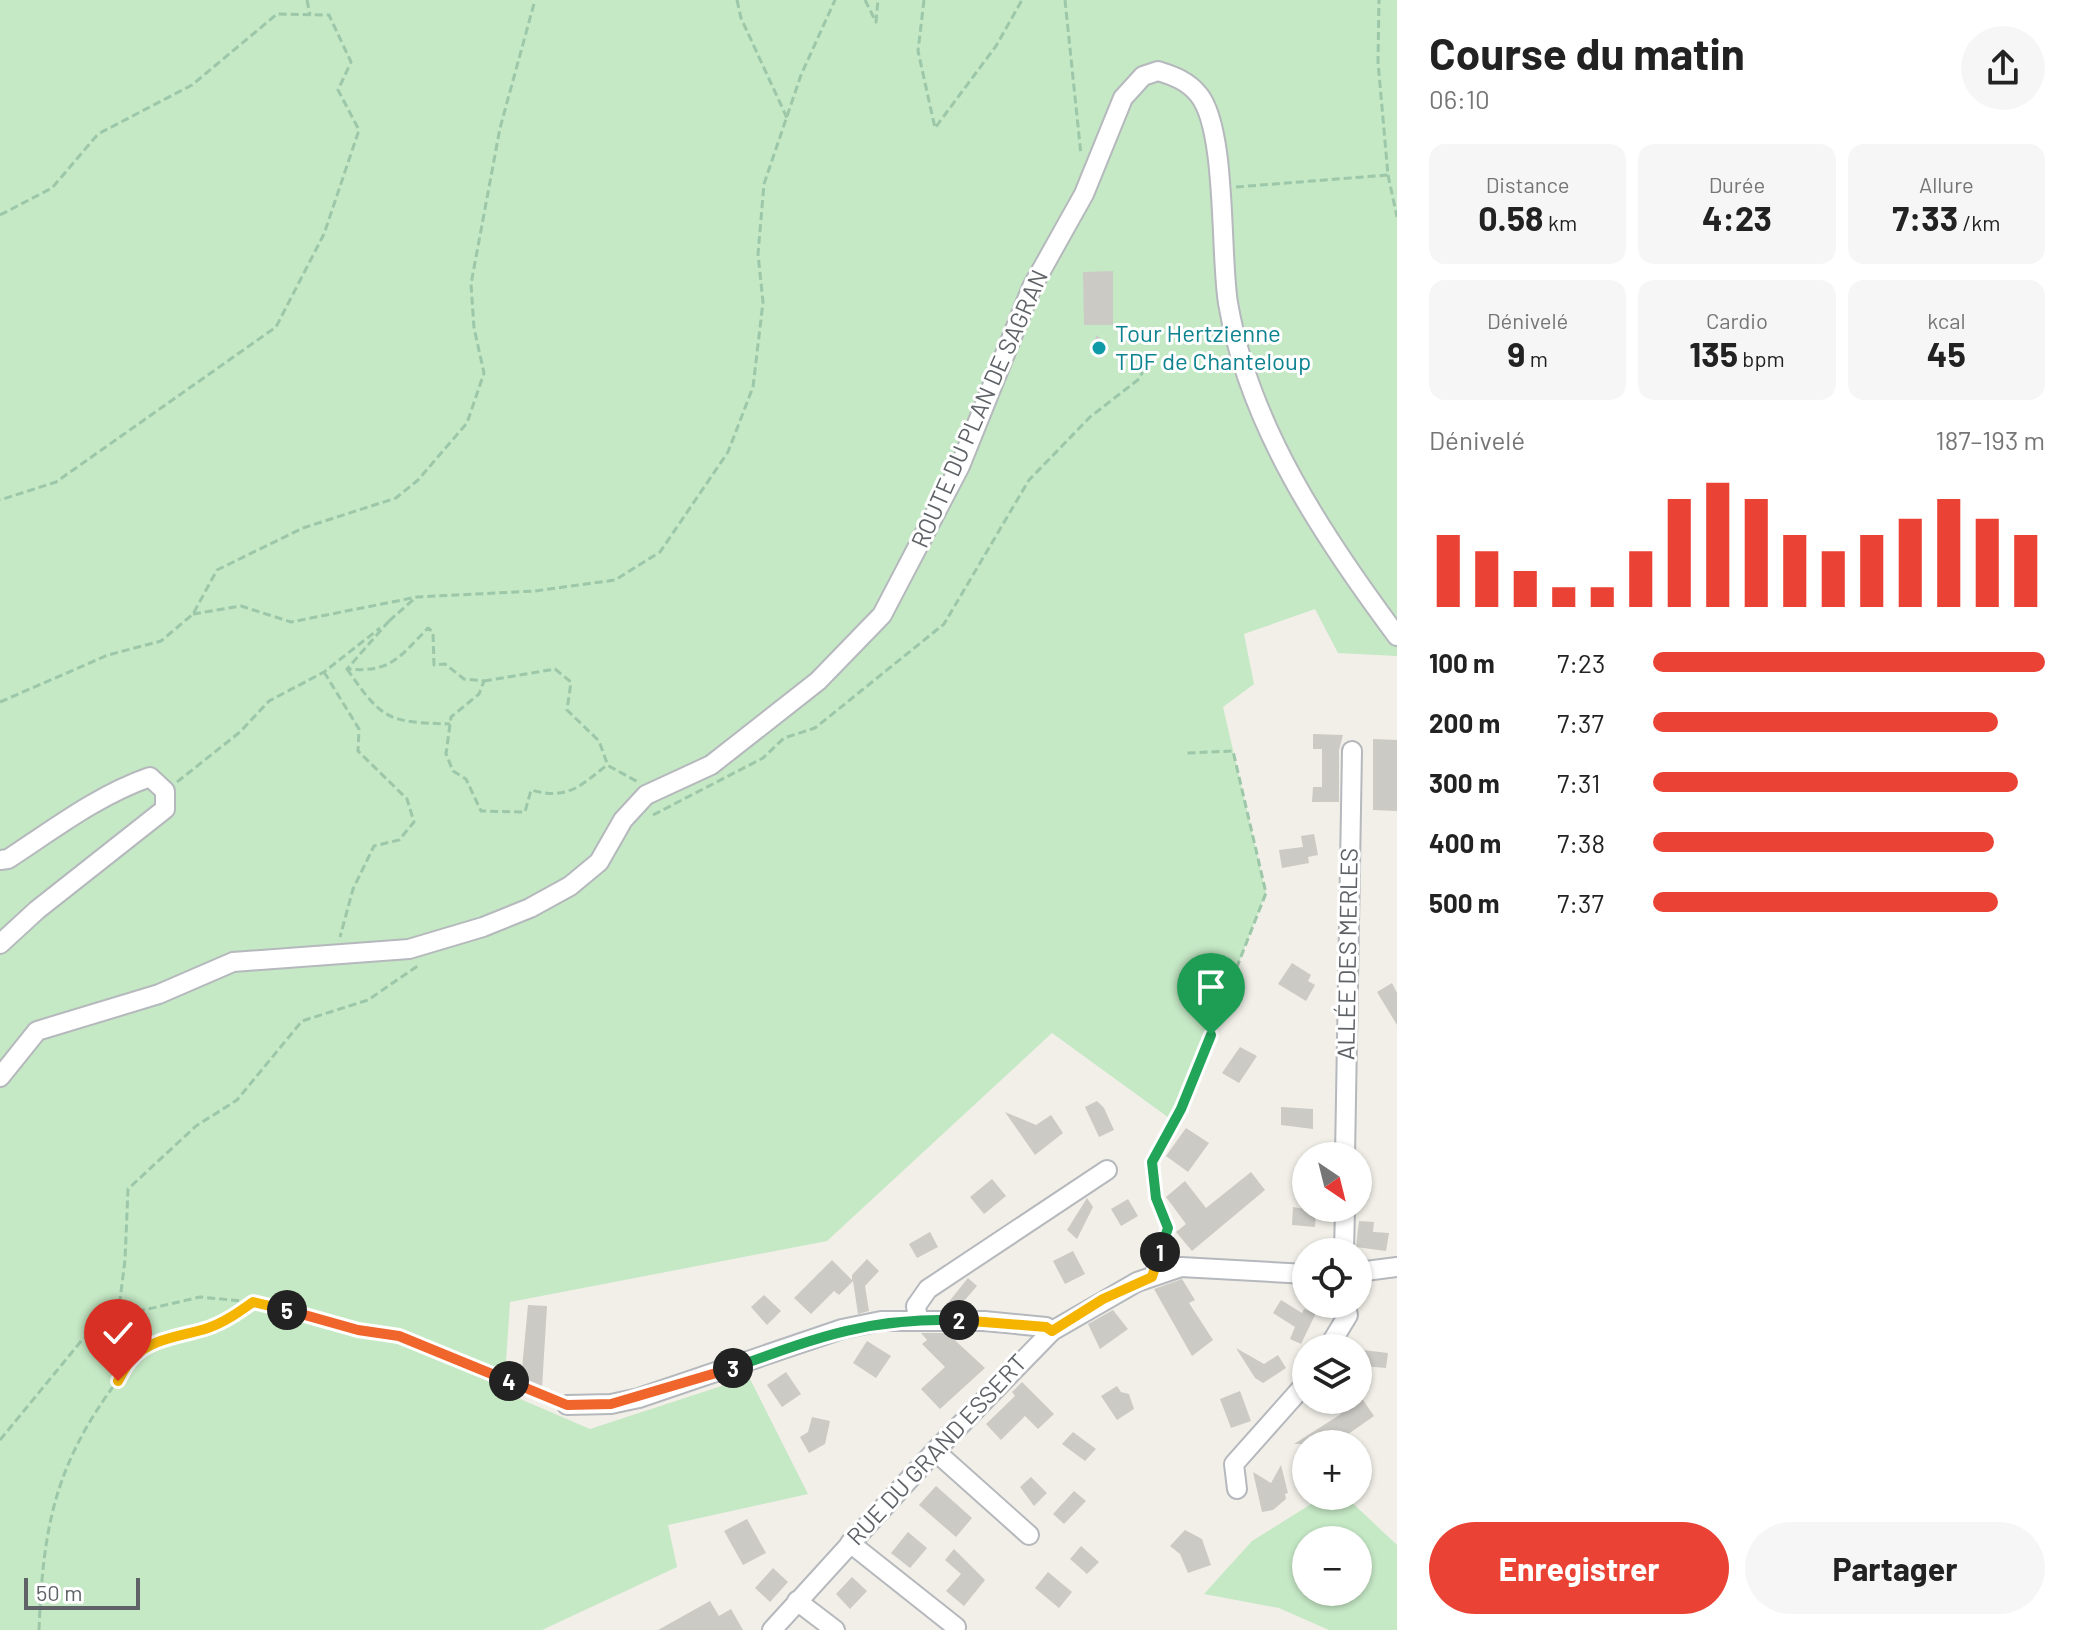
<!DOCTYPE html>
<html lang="fr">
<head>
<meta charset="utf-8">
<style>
	:root { --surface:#fff; --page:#f6f6f6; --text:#222; --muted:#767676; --accent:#ea4335 }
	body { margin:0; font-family:Barlow,sans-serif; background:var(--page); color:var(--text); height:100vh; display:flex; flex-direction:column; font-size:30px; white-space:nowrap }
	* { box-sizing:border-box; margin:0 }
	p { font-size:26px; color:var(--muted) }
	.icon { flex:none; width:44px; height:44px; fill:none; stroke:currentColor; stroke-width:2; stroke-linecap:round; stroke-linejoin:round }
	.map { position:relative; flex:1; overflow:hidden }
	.side { display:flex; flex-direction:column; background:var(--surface); width:680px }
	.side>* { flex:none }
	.needle { width:52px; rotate:145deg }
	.fabs { position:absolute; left:1292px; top:1142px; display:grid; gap:16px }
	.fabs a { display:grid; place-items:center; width:80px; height:80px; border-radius:50%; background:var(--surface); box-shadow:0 2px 6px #0004; font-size:40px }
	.scale { position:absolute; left:24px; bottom:20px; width:116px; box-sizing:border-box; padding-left:8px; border:4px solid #5f6368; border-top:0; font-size:22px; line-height:28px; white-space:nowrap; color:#5f6368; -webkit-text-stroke:6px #fff; paint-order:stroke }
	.pin { position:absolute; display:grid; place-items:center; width:68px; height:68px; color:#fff; margin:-82px -34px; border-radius:50% 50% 50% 0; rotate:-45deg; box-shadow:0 0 8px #0007 }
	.pin .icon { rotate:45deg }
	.km { position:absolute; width:40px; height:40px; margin:-20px; border-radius:50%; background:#222; color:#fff; font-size:22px; line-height:40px; text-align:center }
	.round { display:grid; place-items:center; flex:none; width:84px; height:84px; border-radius:42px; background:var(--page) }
	.headline { display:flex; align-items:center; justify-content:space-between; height:136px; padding:0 32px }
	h1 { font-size:44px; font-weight:700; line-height:60px }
	.metrics { display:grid; grid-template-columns:repeat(3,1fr); gap:12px; height:136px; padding:8px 32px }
	.metrics div { display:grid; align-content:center; border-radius:16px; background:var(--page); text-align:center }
	.metrics b { font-size:34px; font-weight:700 }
	.metrics small { font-size:22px; font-weight:400 }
	.metrics p { font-size:22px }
	.chart { height:224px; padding:16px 32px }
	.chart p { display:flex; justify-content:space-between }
	.chart svg { width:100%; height:144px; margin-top:8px; stroke:var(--accent); stroke-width:6 }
	.cta { display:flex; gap:16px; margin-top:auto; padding:16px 32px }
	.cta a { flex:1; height:92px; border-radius:48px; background:var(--accent); color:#fff; font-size:32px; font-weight:700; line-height:92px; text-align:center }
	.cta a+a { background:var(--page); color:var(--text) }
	ul { padding:0 32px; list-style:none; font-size:26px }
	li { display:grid; grid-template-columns:128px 96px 1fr; align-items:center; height:60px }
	li i { height:20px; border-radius:10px; background:var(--accent) }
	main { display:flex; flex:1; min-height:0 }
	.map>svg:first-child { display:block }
	.green { fill:#c5e8c5; fill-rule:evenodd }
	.building { fill:#cccac5 }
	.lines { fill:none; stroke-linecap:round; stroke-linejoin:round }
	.minor-casing { stroke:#b5b8bc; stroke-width:22 }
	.path { stroke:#9cc7a9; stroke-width:3; stroke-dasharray:8 4; stroke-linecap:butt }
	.minor { stroke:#fff; stroke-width:18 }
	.split-1-casing { stroke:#fff; stroke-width:16 }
	.split-2-casing { stroke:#fff; stroke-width:16 }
	.split-3-casing { stroke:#fff; stroke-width:16 }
	.split-4-casing { stroke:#fff; stroke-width:16 }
	.split-5-casing { stroke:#fff; stroke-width:16 }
	.split-6-casing { stroke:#fff; stroke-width:16 }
	.split-1 { stroke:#22a559; stroke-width:10 }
	.split-2 { stroke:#f5b400; stroke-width:10 }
	.split-3 { stroke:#22a559; stroke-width:10 }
	.split-4 { stroke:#f0652b; stroke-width:10 }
	.split-5 { stroke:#f0652b; stroke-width:10 }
	.split-6 { stroke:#f5b400; stroke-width:10 }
	.culture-dot { fill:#0f9aa8; stroke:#fff; stroke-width:3 }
	.labels { text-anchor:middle; stroke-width:6; stroke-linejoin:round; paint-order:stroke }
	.culture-label { font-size:24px; fill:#0d838f; stroke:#fff; text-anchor:start }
	.street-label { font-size:24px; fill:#5f6368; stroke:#fff }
</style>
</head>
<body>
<main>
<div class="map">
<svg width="1397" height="1630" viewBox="0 0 1397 1630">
	<rect width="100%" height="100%" fill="#f1efe8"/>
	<g class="green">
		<polygon points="0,0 1397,0 1397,656 1338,653 1315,609 1244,634 1254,684 1223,707 1266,893 1176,1123 1052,1033 827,1241 510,1302 504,1392 590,1429 749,1377 808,1494 668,1525 677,1567 542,1630 0,1630"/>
		<path d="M 1324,1496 L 1345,1496 L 1397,1545 L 1397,1630 L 1329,1630 L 1279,1608 L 1204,1594 L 1252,1541 ZM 1358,1540 L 1358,1592 L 1306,1592 L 1306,1540 Z"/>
	</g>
	<g class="building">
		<polygon points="1113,271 1113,325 1084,325 1083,272"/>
		<polygon points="1097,335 1107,347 1100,356 1090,349"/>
		<polygon points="1313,734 1343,735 1339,750 1339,802 1312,802 1313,787 1322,787 1322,749 1313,749"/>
		<polygon points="1373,739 1397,740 1397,811 1373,810"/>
		<polygon points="1314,834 1318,855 1308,857 1309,863 1282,868 1279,850 1303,847 1301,836"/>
		<polygon points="1292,963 1311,975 1308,981 1315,985 1306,1001 1278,984"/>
		<polygon points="1392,983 1397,993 1397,1025 1377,992"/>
		<polygon points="1240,1047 1257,1056 1239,1083 1222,1073"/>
		<polygon points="1097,1101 1104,1108 1114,1130 1099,1137 1085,1107"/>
		<polygon points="1281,1107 1313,1109 1313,1129 1281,1125"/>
		<polygon points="1005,1112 1036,1125 1051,1115 1063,1133 1035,1155"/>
		<polygon points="1186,1128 1209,1143 1188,1172 1166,1156"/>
		<polygon points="1251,1172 1265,1190 1192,1251 1176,1232 1186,1224 1166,1197 1185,1181 1206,1208"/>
		<polygon points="992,1179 1006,1196 984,1214 970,1197"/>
		<polygon points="1087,1198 1093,1207 1077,1239 1067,1230"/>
		<polygon points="1128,1199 1138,1216 1121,1226 1111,1209"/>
		<polygon points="1293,1207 1316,1211 1315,1227 1292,1225"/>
		<polygon points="1359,1221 1374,1222 1373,1232 1389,1233 1386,1251 1356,1247"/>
		<polygon points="930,1232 938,1247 917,1258 909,1244"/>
		<polygon points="1152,1237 1158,1247 1151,1261 1141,1244"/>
		<polygon points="1073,1251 1085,1274 1065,1284 1053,1261"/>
		<polygon points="867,1259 879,1271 865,1286 869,1311 858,1314 853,1281 839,1295 834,1291 811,1314 794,1298 832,1260 852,1280 852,1275"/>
		<polygon points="968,1278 977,1286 957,1309 943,1309"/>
		<polygon points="1182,1279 1195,1300 1189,1303 1213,1340 1192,1356 1154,1289"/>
		<polygon points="764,1295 781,1311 767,1325 751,1307"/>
		<polygon points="1281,1300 1302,1313 1304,1309 1316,1313 1301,1344 1290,1339 1295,1327 1273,1313"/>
		<polygon points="528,1305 547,1306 542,1388 521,1379"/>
		<polygon points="1113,1310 1128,1329 1100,1349 1088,1324"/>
		<polygon points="921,1333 947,1333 985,1368 940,1409 921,1389 945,1367 922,1344 927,1340"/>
		<polygon points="867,1341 891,1356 876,1378 853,1363"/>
		<polygon points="1236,1348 1264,1364 1278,1355 1286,1368 1263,1383 1255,1378"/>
		<polygon points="1363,1350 1388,1353 1386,1368 1362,1366"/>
		<polygon points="786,1372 801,1394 782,1407 767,1385"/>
		<polygon points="1022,1382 1054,1414 1038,1429 1025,1416 1001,1440 986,1424 1015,1396 1012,1392"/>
		<polygon points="1117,1386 1121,1392 1129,1394 1134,1409 1117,1420 1101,1396"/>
		<polygon points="1240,1391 1251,1421 1231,1428 1220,1399"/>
		<polygon points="1332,1400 1363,1400 1374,1416 1344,1437 1324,1433 1331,1444 1294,1444 1341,1414"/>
		<polygon points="812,1417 830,1421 825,1444 809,1453 800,1437 808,1432"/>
		<polygon points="1073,1432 1096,1449 1085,1461 1062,1444"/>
		<polygon points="1281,1465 1288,1493 1285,1494 1286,1499 1273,1510 1262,1512 1253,1472 1271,1483"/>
		<polygon points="1031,1477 1047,1493 1034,1506 1020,1487"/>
		<polygon points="936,1486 972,1518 956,1537 919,1505"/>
		<polygon points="1074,1491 1086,1501 1064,1524 1053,1514"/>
		<polygon points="747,1519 766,1553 743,1565 724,1531"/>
		<polygon points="1185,1530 1202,1539 1211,1565 1188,1573 1180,1554 1170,1546"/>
		<polygon points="908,1532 927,1548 910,1568 891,1553"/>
		<polygon points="1081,1546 1099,1562 1087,1574 1070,1559"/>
		<polygon points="954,1549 985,1580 964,1606 946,1591 961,1574 945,1560"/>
		<polygon points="773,1568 788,1582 770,1602 755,1588"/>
		<polygon points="1048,1572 1072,1592 1059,1608 1035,1588"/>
		<polygon points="852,1577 867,1591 850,1609 836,1594"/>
		<polygon points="710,1601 719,1616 731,1609 743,1630 658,1630"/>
	</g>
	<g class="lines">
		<defs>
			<g id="minor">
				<path d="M 0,860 L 8,859 C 54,829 98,795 150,777 L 165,791 L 165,809 L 37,910 L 0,944"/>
				<path d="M 0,1077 L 37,1031 L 159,994 L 233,962 L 409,949 L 483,927 L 530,908 L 570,886 L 599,862 L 623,820 L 646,795 L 711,765 L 818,681 L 882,615 L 960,466 L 1032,287 L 1084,194 L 1123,98 L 1143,76 L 1158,71 C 1174,76 1188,81 1199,95 C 1227,130 1220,254 1228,303 C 1249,426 1324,538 1397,636"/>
				<polyline points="1345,1156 1352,751"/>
				<polyline points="1344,1252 1345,1208"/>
				<polyline points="1358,1272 1397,1267"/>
				<polyline points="918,1320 916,1306 928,1289 1107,1170"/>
				<polyline points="1328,1348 1348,1315 1345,1304"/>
				<polyline points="567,1405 611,1404 639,1398 842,1329 881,1321 984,1321 1046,1327 1052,1331"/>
				<polyline points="935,1451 1029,1535"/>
				<polyline points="1237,1489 1234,1464 1306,1383"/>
				<polyline points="850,1543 956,1627"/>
				<polyline points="797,1601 835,1630"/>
				<polyline points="772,1630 935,1451 1052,1331 1137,1282 1181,1267 1306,1274"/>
			</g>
		</defs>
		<use href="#minor" class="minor-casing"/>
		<g class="path">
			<polyline points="307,0 310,15"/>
			<polyline points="737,0 741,18 787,118"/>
			<polyline points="865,0 876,22 878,0"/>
			<polyline points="924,0 918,51 935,128 996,46 1022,0"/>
			<polyline points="1065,0 1081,155"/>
			<polyline points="1388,175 1397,217"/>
			<polyline points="1236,187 1388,175 1378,62 1379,0"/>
			<polyline points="0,215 52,188 98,134 192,85 277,14 329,15 351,62 338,90 359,130 324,234 276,327 56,482 0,500"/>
			<polyline points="193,614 241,606 291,622 417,597 535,591 615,580 660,552 728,452 753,387 763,302 758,254 764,184 801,75 835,0"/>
			<path d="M 389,621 L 347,669 C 390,673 399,658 428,628 L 433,632 L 434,665 L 445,664 L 464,679 L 484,681 L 479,694 L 451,717 L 446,754 L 453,771 L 466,779 L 481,811 L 525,812 L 531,790 C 568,800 579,787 607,765 L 638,782"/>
			<polyline points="389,621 414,599"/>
			<path d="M 347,669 C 383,721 388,722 450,724"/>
			<polyline points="324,672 359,729 358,751 407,799 414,822 399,840 374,846 353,889 340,937"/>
			<polyline points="484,681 555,669 571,682 567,710 599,741 607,763"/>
			<polyline points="0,702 108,655 161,641 193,614 217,570 303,528 396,498 418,480 467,423 484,373 474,328 471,284 500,128 535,0"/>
			<polyline points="177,782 240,732 269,701 324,672 380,628"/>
			<polyline points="653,815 763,758 784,738 815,728 944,624 1029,480 1090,417 1139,379 1144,369"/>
			<polyline points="1158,1258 1168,1228 1156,1198 1152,1162 1181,1109 1266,893 1233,751 1187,753"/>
			<polyline points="118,1316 125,1260 128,1189 196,1126 237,1100 302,1021 368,1000 419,965"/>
			<polyline points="0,1440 82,1340 118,1316 200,1297 262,1303 358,1330 399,1336 554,1399"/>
			<path d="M 39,1630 C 43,1529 54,1467 115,1384 C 125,1370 131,1355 147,1347 C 184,1327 215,1330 253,1302"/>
		</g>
		<use href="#minor" class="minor"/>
	</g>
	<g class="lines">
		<defs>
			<polyline id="split-1" points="1160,1252 1168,1228 1156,1198 1152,1162 1181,1109 1211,1035"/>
			<polyline id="split-2" points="959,1320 1046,1327 1052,1331 1103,1299 1152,1277 1160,1252"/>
			<path id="split-3" d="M 733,1368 C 818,1337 867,1318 959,1320"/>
			<polyline id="split-4" points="509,1381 567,1405 611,1404 733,1368"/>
			<polyline id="split-5" points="287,1310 358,1330 399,1336 509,1381"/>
			<path id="split-6" d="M 118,1381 C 122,1374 126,1365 132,1359 C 150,1338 184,1336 208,1328 C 225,1322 239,1312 253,1302 L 287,1310"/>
		</defs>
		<use href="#split-1" class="split-1-casing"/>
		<use href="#split-2" class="split-2-casing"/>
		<use href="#split-3" class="split-3-casing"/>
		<use href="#split-4" class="split-4-casing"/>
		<use href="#split-5" class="split-5-casing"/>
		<use href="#split-6" class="split-6-casing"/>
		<use href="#split-1" class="split-1"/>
		<use href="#split-2" class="split-2"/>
		<use href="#split-3" class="split-3"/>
		<use href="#split-4" class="split-4"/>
		<use href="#split-5" class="split-5"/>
		<use href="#split-6" class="split-6"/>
	</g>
	<circle class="culture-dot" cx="1099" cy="348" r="8"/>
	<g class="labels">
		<g class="culture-label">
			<text x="1115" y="342">Tour Hertzienne<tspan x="1115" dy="28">TDF de Chanteloup</tspan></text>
		</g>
		<g class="street-label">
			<text transform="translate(980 409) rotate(-66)" y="8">ROUTE DU PLAN DE SAGRAN</text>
			<text transform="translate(1348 954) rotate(-89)" y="8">ALLÉE DES MERLES</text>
			<text transform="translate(937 1450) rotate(-47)" y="8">RUE DU GRAND ESSERT</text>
		</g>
	</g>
</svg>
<div class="fabs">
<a><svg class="needle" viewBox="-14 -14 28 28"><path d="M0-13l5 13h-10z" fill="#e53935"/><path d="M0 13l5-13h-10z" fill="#767676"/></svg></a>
<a><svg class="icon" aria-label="locate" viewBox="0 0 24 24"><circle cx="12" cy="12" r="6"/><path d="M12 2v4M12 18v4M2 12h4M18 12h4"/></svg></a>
<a><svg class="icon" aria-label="layers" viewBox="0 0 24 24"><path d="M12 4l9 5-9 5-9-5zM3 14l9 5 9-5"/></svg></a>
<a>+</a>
<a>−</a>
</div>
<div class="scale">50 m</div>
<div class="pin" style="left:1211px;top:1035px;background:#1e9e55"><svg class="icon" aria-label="arrive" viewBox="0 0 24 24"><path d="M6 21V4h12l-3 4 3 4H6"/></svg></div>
<div class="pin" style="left:118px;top:1381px;background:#d93025"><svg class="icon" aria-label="check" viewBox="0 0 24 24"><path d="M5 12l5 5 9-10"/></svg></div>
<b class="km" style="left:1160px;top:1252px">1</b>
<b class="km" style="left:959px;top:1320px">2</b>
<b class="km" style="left:733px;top:1368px">3</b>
<b class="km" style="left:509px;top:1381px">4</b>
<b class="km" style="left:287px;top:1310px">5</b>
</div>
<section class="side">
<div class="headline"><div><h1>Course du matin</h1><p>06:10</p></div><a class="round"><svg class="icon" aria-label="share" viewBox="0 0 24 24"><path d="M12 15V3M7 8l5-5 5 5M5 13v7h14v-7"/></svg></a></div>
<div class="metrics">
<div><p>Distance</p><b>0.58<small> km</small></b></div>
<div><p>Durée</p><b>4:23</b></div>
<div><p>Allure</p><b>7:33<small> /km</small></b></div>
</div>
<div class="metrics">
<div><p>Dénivelé</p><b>9<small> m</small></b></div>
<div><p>Cardio</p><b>135<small> bpm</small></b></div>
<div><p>kcal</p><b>45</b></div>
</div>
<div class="chart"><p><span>Dénivelé</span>187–193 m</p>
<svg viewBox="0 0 160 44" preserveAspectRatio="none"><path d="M5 44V22M15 44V27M25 44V33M35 44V38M45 44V38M55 44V27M65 44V11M75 44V6M85 44V11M95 44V22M105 44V27M115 44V22M125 44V17M135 44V11M145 44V17M155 44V22"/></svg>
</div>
<ul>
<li><b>100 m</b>7:23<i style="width:100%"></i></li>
<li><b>200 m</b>7:37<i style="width:88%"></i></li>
<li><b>300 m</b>7:31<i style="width:93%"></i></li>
<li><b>400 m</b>7:38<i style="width:87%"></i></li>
<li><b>500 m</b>7:37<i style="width:88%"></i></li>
</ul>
<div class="cta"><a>Enregistrer</a><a>Partager</a></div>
</section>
</main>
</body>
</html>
